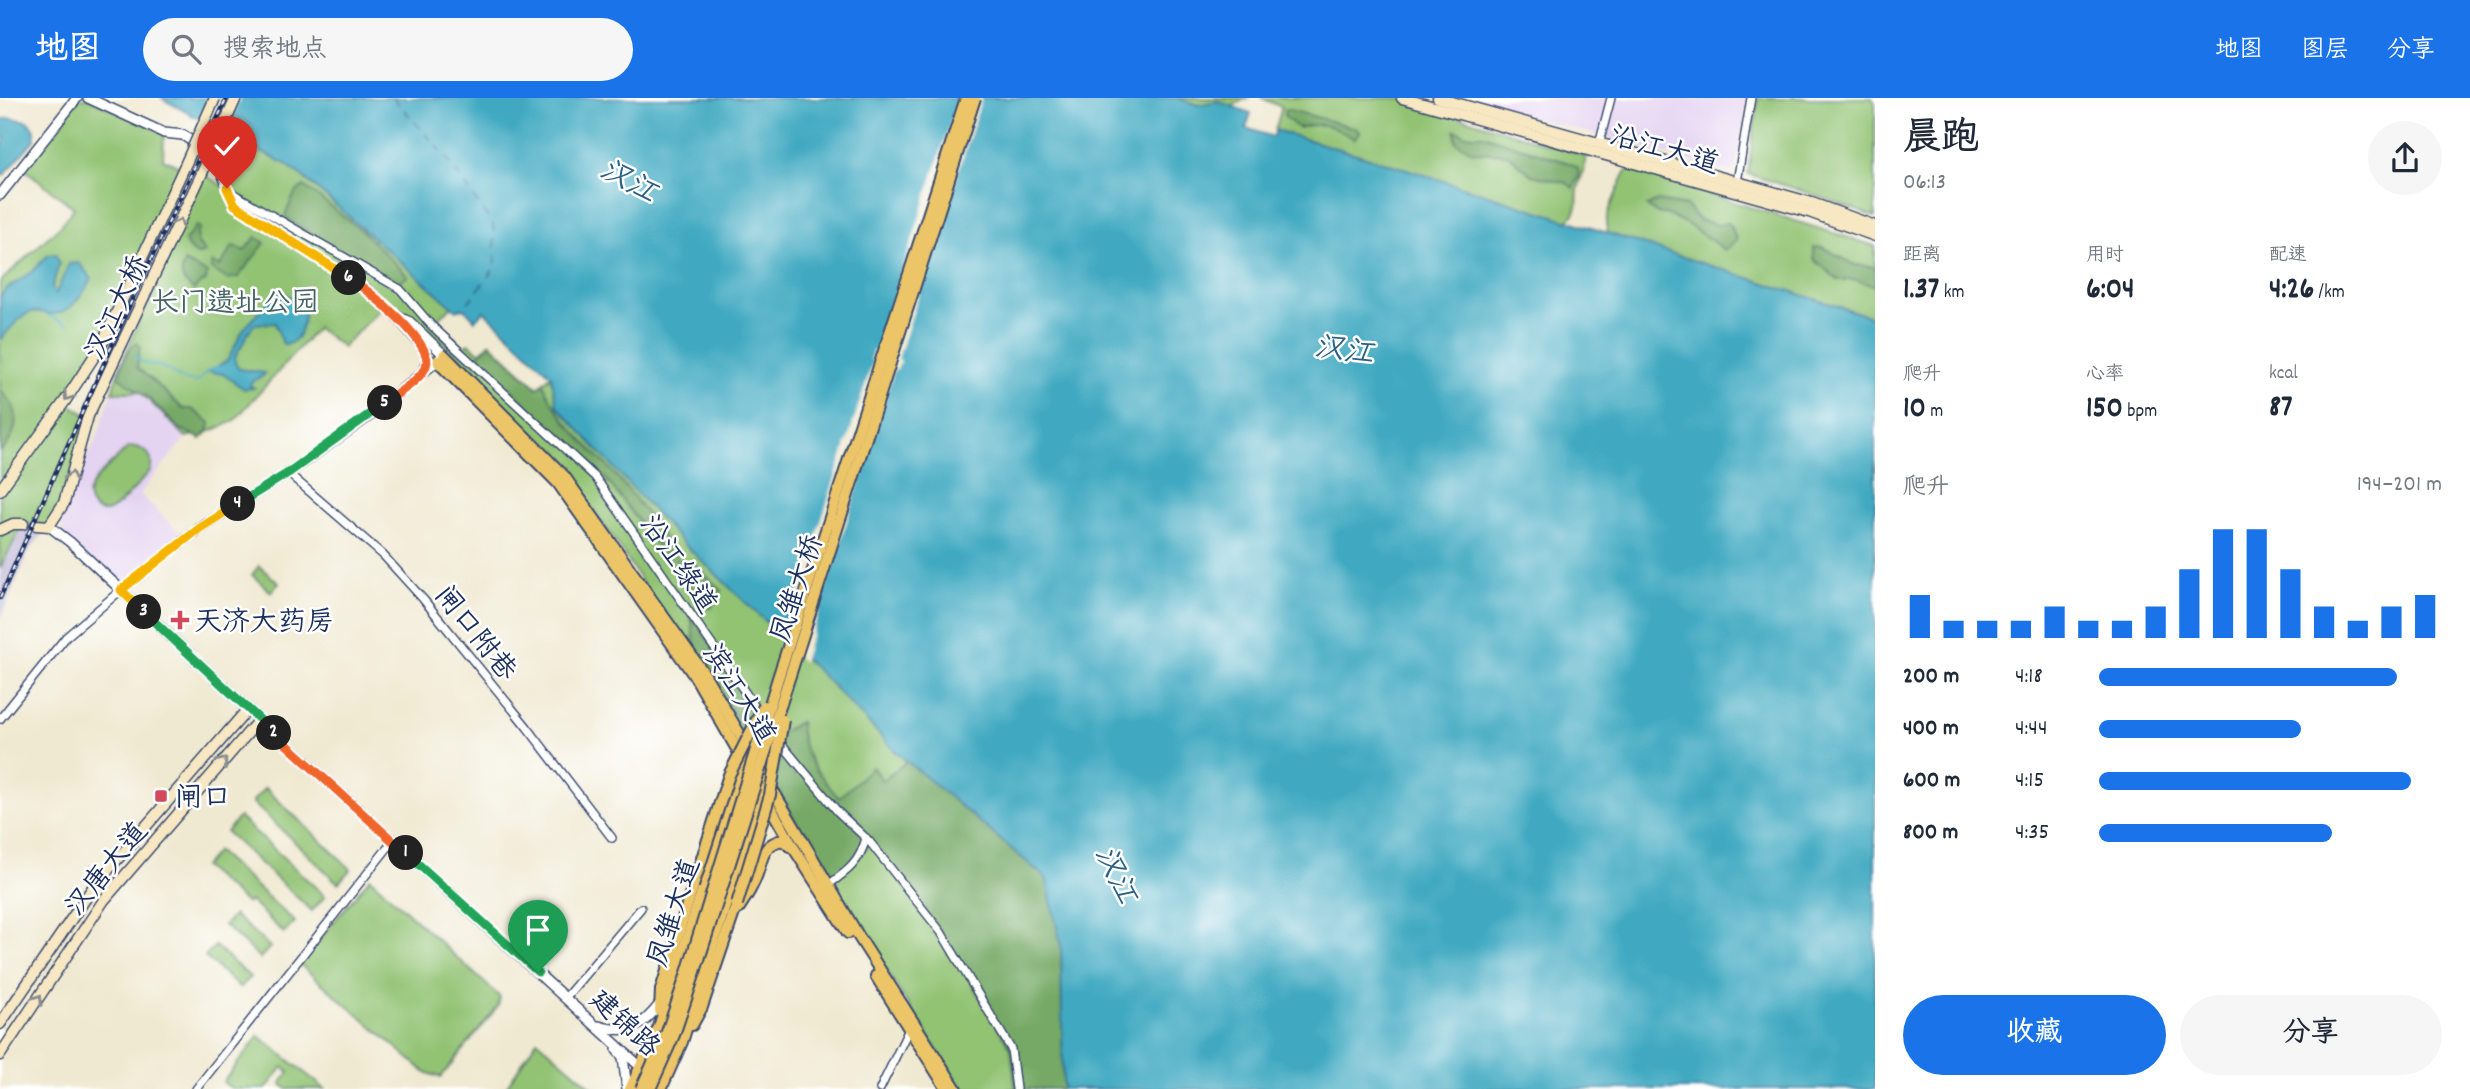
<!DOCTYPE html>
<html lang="zh">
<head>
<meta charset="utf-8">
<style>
	:root { --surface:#fff; --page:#f6f6f7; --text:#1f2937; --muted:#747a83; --accent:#1a73e8 }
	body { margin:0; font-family:Dekko,"LXGW WenKai TC",sans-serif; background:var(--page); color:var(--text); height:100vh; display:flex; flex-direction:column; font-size:26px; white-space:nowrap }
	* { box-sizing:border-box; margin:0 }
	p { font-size:23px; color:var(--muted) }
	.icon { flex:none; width:38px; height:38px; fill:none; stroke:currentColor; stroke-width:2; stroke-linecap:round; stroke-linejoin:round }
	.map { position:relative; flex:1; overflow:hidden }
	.details { display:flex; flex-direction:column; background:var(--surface); width:595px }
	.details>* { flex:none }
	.pin { position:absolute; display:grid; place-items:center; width:60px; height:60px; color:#fff; margin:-72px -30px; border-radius:50% 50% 50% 0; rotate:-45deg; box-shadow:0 0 7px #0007 }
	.pin .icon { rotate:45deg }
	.km { position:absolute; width:35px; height:35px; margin:-18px; border-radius:50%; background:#222; color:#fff; font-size:19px; line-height:35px; text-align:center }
	.round { display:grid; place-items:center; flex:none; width:74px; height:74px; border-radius:37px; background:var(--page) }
	.head { display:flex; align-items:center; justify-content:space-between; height:119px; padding:0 28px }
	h1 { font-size:38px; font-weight:800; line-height:52px }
	.stats { display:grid; grid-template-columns:repeat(3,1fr); gap:10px; height:119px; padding:7px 28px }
	.stats div { display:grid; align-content:center }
	.stats b { font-size:30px; font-weight:800 }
	.stats small { font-size:19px; font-weight:400 }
	.stats p { font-size:19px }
	.chart { height:196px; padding:14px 28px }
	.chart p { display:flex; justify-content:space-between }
	.chart svg { width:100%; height:126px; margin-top:7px; stroke:var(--accent); stroke-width:6 }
	.cta { display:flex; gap:14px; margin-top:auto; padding:14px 28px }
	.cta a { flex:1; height:80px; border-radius:42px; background:var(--accent); color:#fff; font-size:28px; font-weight:800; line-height:80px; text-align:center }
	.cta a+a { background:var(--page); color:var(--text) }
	ul { padding:0 28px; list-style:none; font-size:23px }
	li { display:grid; grid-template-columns:112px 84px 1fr; align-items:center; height:52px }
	li i { height:18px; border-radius:9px; background:var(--accent) }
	header { display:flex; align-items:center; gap:42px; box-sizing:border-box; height:98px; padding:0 35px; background:var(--accent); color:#fff }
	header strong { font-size:33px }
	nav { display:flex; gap:38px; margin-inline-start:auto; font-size:24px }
	.search { width:490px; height:63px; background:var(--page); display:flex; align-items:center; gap:18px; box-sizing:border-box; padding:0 24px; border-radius:38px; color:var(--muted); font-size:26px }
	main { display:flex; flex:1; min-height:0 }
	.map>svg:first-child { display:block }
	.built { fill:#e4d3f1 }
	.industrial { fill:#c6c0d9 }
	.green { fill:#92c373; stroke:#567968; stroke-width:2 }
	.forest { fill:#75a965; stroke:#486c62; stroke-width:2 }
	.water { fill:#41a9c1; stroke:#2e6c90; stroke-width:2 }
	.pier { fill:#f0e9d1 }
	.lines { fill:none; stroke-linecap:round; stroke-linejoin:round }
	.stream { stroke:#41a9c1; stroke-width:2 }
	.ferry { stroke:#2a6086; stroke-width:2; stroke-dasharray:9 7; stroke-linecap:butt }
	.minor-casing { stroke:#3b4b6f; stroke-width:10 }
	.tertiary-casing { stroke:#3b4b6f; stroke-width:12 }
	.secondary-casing { stroke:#3b4b6f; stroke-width:13 }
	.primary-casing { stroke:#3b4b6f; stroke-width:14 }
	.minor { stroke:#fff; stroke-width:7 }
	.tertiary { stroke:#fff; stroke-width:9 }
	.secondary { stroke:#f7e8c3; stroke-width:10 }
	.primary { stroke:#ecc569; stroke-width:10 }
	.rail-casing { stroke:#1b2f5e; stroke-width:4.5 }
	.rail { stroke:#fff; stroke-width:2; stroke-dasharray:5; stroke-linecap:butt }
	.secondary-bridge-casing { stroke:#3b4b6f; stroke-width:13; stroke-linecap:butt }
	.primary-bridge-casing { stroke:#3b4b6f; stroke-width:14; stroke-linecap:butt }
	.secondary-bridge { stroke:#f7e8c3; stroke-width:10 }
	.primary-bridge { stroke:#ecc569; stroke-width:10 }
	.oneway { stroke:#898c90 }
	.split-1-casing { stroke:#fff; stroke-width:14 }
	.split-2-casing { stroke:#fff; stroke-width:14 }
	.split-3-casing { stroke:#fff; stroke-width:14 }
	.split-4-casing { stroke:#fff; stroke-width:14 }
	.split-5-casing { stroke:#fff; stroke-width:14 }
	.split-6-casing { stroke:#fff; stroke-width:14 }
	.split-7-casing { stroke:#fff; stroke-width:14 }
	.split-1 { stroke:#22a559; stroke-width:9 }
	.split-2 { stroke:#f0652b; stroke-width:9 }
	.split-3 { stroke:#22a559; stroke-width:9 }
	.split-4 { stroke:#f5b400; stroke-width:9 }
	.split-5 { stroke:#22a559; stroke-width:9 }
	.split-6 { stroke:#f0652b; stroke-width:9 }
	.split-7 { stroke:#f5b400; stroke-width:9 }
	.poi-dot { fill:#d1495b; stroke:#fff; stroke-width:2.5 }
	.labels { text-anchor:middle; stroke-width:5; stroke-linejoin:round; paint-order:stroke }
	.street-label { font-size:28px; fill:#1b2f5e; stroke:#fff }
	.park-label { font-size:28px; fill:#456365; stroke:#fff }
	.poi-label { font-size:28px; fill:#1b2f5e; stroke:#fff; text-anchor:start }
	.water-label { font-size:30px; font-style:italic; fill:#2a6086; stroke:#fff }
</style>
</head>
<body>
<header>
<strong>地图</strong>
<div class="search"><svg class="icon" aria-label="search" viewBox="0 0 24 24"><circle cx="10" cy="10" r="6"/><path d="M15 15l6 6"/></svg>搜索地点</div>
<nav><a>地图</a><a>图层</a><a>分享</a></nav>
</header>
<main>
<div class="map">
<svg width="1875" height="991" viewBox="0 0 1875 991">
	<rect width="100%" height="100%" fill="#fff"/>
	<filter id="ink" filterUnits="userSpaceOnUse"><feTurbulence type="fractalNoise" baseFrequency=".0143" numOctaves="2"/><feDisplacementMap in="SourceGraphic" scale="14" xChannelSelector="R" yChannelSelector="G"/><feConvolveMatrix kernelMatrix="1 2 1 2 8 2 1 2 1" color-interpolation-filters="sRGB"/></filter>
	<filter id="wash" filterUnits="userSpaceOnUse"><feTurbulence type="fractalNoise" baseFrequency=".00686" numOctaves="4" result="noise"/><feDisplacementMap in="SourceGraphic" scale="28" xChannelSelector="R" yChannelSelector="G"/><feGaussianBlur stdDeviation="1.57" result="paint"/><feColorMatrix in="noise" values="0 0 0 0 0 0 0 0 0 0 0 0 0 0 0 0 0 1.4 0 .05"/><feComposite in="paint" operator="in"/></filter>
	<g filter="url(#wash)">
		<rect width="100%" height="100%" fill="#f0e9d1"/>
		<g class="built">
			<polygon points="1478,0 1748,0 1735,72 1730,74 1482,5 1477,2"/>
			<polygon points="112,294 140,294 186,339 140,396 186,441 121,492 64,438 61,425 64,405 97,340"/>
		</g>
		<polygon class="industrial" points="23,426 49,428 30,452 0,521 0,470"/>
		<g class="green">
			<polygon points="77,0 88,0 164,35 163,61 183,70 101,248 65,303 88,318 64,405 49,428 23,426 0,470 0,184 60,128 74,110 22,69"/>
			<polygon points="1176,0 1247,0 1231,9 1217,3 1198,7"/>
			<path d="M 1261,0 L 1399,0 L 1586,58 C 1585,69 1582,77 1579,87 C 1574,105 1584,106 1567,124 L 1400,69 L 1275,32 L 1282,9 Z"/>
			<polygon points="1758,0 1872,0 1875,5 1875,119 1815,97 1748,76"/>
			<polygon points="226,36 284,65 301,77 452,208 437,222 464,249 469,245 480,255 490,245 538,290 551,277 557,308 907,663 883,683 871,670 941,834 1011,951 1016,991 962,991 862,834 834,782 811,755 624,456 561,366 468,267 428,231 423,236 384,207 343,249 317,230 234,323 211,333 186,339 140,294 112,294 118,273 202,75 226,90 216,60"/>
			<path d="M 1628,71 L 1875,148 L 1875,220 L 1609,137 C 1608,133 1606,129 1606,125 C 1606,118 1623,78 1628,71 Z"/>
			<path d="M 136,349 C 149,353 154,360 150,373 C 141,383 117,413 105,414 C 93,415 85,401 90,391 C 94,379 118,360 128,350 Z"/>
			<polygon points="259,468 279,485 271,494 252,477"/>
			<polygon points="265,690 351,771 338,785 252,704"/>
			<polygon points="239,719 325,798 312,813 226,734"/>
			<polygon points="217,753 295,824 284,835 250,803 247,806 203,769"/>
			<polygon points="370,780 500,899 498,908 441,979 426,975 299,866"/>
			<polygon points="234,817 270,849 260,860 224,827"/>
			<polygon points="215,848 250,879 240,890 205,859"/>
			<polygon points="259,938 325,991 287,991 281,986 289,974 283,969 266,991 232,991 223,984"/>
			<polygon points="537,942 594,991 505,991"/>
		</g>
		<g class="forest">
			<path d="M 1286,11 L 1356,30 L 1360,34 L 1354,41 C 1332,27 1324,23 1298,30 L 1284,18 Z"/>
			<polygon points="1455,32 1466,37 1483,37 1572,66 1578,70 1579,78 1573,90 1567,85 1532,77 1507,56 1474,54 1456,44"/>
			<polygon points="304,88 361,132 408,178 396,186 290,123 285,117 295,95"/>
			<polygon points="1657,103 1686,108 1699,122 1717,127 1729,125 1737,142 1725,152 1685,125 1665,116 1656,115 1647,108"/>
			<polygon points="196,128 200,130 197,135 198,146 205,154 197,157 188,150 185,143"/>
			<polygon points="256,139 265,145 238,179 227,181 211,171 211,165 220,168 233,148 244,153"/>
			<polygon points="1822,149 1855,167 1875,169 1875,188 1856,182 1838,182 1814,161 1814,150"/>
			<path d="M 184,164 L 207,175 L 206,183 L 199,186 L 194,192 C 182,183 179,180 184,164 Z"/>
			<path d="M 136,245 L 140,248 L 137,270 C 154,282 167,297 183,311 L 192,311 L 210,325 L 208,334 L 201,341 L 179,330 L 148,300 L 119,279 C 122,266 126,253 136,245 Z"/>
			<path d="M 490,245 L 537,290 L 543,285 C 559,325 590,348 617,379 C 642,407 662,436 682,467 L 694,466 L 722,493 L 711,510 L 699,507 L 665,458 L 606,381 L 493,275 L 477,264 L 480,255 Z"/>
			<path d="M 0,291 C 4,298 12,304 14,310 C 20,325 11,344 1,354 Z"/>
			<path d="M 691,518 L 776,637 L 800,624 C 801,658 817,674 839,700 L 872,669 L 883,683 L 907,663 L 1046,780 L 1061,847 L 1063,991 L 1016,991 L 1011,950 L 941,834 L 869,744 L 862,756 L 834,782 L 818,762 L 695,548 Z"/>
		</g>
		<g class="water">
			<polygon points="161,0 1176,0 1198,7 1217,3 1251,15 1246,30 1273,39 1275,32 1400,69 1875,220 1875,991 1063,991 1061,847 1046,780 895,653 824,579 682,444 557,308 551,277 484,213 475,222 464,210 456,212 301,77 284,65 239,43"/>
			<polygon points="10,20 27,23 35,32 35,41 4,77 0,75 0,53 5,40 0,38 0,22"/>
			<path d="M 56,156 L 59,166 L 52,190 L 56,195 L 69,166 L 79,165 L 92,181 C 81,197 72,216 51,216 C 42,216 38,211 29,215 C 18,219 8,234 0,242 L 0,200 L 5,192 L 32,174 L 48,157 Z"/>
			<path d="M 282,194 L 305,209 C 303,223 302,248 283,246 L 275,225 L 255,226 C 248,233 247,237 243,245 C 238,255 230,260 239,271 L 265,275 L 263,278 L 251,284 L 250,288 L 255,290 L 244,291 L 223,276 L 207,274 L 227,263 L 243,232 L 275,196 Z"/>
		</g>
		<g class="pier">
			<polygon points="209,0 240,0 223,38 198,24"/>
			<polygon points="958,0 982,0 898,261 901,262 897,272 894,272 803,564 782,544 873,263 870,261 873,251 877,252"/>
		</g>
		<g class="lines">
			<g class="stream">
				<polyline points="48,217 69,227"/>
				<path d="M 135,258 C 144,269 155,265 166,271 C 182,280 177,281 197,284 L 207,274 L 218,268"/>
			</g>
			<polyline class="ferry" points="393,0 443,55 493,127 496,168 464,210"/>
		</g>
	</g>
	<g filter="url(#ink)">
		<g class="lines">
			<defs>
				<g id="minor">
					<polyline points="1599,46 1611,0"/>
					<polyline points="1737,84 1751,0"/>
					<polyline points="229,93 400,191 431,227 595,379 761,617"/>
					<polyline points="288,375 383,457 423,501 527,629 612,740"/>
					<polyline points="0,621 66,539 121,492"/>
					<polyline points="780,644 838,714 869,743 941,834 1011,951 1016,991"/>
					<path d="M 828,787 C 848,773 860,764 866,740"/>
					<polyline points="566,899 641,810"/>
					<polyline points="196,991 393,743"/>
					<polyline points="880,991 909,931"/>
				</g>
				<g id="tertiary">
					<polyline points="88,0 164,35 183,37 216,60 235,107 365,190 396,218 422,248 428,260 423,273"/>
					<polyline points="0,97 77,0"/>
					<polyline points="49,428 70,444 248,611 644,972"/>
					<polyline points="121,492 200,430 288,375 375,314 444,257 410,224 396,218"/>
					<path d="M 599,928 C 629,937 642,929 660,906"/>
					<polyline points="617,952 623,959 627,991"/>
				</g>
				<g id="secondary">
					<polyline points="1402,0 1809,114 1875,138"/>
					<polyline points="1438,0 1812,105 1875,128"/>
					<polyline points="0,392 65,303 101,248 187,63"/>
					<polyline points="36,427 49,428 64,405 88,318 202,75"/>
					<polyline points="0,432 13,426 23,426"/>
					<polyline points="0,926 94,788 248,611"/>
					<polyline points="0,957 104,802 259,622"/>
				</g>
				<g id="primary">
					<polyline points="444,257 564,378 705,577 859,839 956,991"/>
					<polyline points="437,263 558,385 696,580 795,752 848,835"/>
					<path d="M 738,811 C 744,802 751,792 755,781 C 763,764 760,747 782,742 L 793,750"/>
					<polyline points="876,878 947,991"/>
					<polyline points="660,913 661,892 693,788"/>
					<polyline points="692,927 702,909 737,806"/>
					<polyline points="630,991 659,929 745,658"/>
					<polyline points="661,991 682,944 762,692"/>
				</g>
			</defs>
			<use href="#minor" class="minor-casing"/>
			<use href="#tertiary" class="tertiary-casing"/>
			<use href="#secondary" class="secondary-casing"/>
			<use href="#primary" class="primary-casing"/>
			<use href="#minor" class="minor"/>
			<use href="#tertiary" class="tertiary"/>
			<use href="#secondary" class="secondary"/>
			<use href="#primary" class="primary"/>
			<defs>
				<polyline id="rail" points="0,500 132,202 227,0"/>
			</defs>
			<use href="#rail" class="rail-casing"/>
			<use href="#rail" class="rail"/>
			<defs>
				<g id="secondary-bridge">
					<polyline points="187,63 215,0"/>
					<polyline points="202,75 236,0"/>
				</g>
				<g id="primary-bridge">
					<polyline points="693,788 729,677 764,608"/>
					<polyline points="737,806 770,697 783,622"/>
					<polyline points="641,991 667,934 686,878 778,580 966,0"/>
					<polyline points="650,991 674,937 694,877 975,0"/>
				</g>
			</defs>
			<use href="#secondary-bridge" class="secondary-bridge-casing"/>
			<use href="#primary-bridge" class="primary-bridge-casing"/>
			<use href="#secondary-bridge" class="secondary-bridge"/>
			<use href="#primary-bridge" class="primary-bridge"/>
		</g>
		<defs><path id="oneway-chevron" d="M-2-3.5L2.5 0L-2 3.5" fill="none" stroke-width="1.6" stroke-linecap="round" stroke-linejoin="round" transform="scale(1.75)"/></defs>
		<g class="oneway">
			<use href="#oneway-chevron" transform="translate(179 125) rotate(-65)"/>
			<use href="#oneway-chevron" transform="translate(68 298) rotate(124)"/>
			<use href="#oneway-chevron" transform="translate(71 378) rotate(-75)"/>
			<use href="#oneway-chevron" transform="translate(223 664) rotate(-49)"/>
			<use href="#oneway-chevron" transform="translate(38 901) rotate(-56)"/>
		</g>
	</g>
	<g class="lines" filter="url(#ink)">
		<defs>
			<polyline id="split-1" points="406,755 538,874"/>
			<polyline id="split-2" points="274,635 406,755"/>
			<polyline id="split-3" points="144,514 274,635"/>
			<polyline id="split-4" points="144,514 121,492 200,430 238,406"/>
			<polyline id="split-5" points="238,406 288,375 385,305"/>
			<path id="split-6" d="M 349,180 C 367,191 436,246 426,268 C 420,283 397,295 385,305"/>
			<polyline id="split-7" points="227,90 235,107 349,180"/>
		</defs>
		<use href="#split-1" class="split-1-casing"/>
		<use href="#split-2" class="split-2-casing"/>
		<use href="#split-3" class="split-3-casing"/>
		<use href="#split-4" class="split-4-casing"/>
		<use href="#split-5" class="split-5-casing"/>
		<use href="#split-6" class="split-6-casing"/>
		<use href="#split-7" class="split-7-casing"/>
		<use href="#split-1" class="split-1"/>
		<use href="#split-2" class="split-2"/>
		<use href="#split-3" class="split-3"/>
		<use href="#split-4" class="split-4"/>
		<use href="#split-5" class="split-5"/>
		<use href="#split-6" class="split-6"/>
		<use href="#split-7" class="split-7"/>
	</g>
	<g class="poi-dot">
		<path d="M176.5 511.5h7v7h7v7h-7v7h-7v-7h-7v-7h7z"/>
		<rect x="154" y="691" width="14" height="14" rx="3.5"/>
	</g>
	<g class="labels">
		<g class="street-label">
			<text transform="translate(1665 50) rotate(16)" y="10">沿江大道</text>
			<text transform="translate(115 209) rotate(-65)" y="10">汉江大桥</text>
			<text transform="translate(680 465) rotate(55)" y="10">沿江绿道</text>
			<text transform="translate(795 490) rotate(-72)" y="10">凤雏大桥</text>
			<text transform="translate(477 534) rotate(51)" y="10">闸口附巷</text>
			<text transform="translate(741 595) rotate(58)" y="10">滨江大道</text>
			<text transform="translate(105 770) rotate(-51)" y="10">汉唐大道</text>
			<text transform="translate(672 814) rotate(-72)" y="10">凤雏大道</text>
			<text transform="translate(626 924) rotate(43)" y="10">建锦路</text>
		</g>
		<g class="park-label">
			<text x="235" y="213">长门遗址公园</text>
		</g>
		<g class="poi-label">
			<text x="194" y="532">天济大药房</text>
			<text x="175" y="708">闸口</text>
		</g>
		<g class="water-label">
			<text transform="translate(629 82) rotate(28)" y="10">汉江</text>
			<text transform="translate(1344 251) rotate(7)" y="10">汉江</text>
			<text transform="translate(1117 776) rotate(64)" y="10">汉江</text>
		</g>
	</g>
</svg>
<div class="pin" style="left:538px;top:874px;background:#1e9e55"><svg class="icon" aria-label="arrive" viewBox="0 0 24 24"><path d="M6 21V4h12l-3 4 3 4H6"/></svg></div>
<div class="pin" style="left:227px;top:90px;background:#d93025"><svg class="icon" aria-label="check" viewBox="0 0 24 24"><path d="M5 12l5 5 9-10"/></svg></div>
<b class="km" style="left:406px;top:755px">1</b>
<b class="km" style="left:274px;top:635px">2</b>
<b class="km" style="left:144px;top:514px">3</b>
<b class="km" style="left:238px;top:406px">4</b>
<b class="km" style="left:385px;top:305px">5</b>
<b class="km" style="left:349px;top:180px">6</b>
</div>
<section class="details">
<div class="head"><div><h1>晨跑</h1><p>06:13</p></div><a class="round"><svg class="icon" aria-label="share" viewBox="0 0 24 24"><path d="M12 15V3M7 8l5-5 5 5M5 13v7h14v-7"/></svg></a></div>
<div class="stats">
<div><p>距离</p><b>1.37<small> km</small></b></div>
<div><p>用时</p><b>6:04</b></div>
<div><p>配速</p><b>4:26<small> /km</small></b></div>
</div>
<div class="stats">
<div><p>爬升</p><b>10<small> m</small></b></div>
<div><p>心率</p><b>150<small> bpm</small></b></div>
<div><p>kcal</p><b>87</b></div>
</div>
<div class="chart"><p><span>爬升</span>194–201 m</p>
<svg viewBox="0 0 160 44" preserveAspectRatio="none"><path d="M5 44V29M15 44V38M25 44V38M35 44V38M45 44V33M55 44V38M65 44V38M75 44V33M85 44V20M95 44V6M105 44V6M115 44V20M125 44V33M135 44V38M145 44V33M155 44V29"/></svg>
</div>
<ul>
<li><b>200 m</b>4:18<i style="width:87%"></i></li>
<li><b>400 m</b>4:44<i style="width:59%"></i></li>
<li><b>600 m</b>4:15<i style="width:91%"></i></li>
<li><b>800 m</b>4:35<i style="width:68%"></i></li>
</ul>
<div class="cta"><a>收藏</a><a>分享</a></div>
</section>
</main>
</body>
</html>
